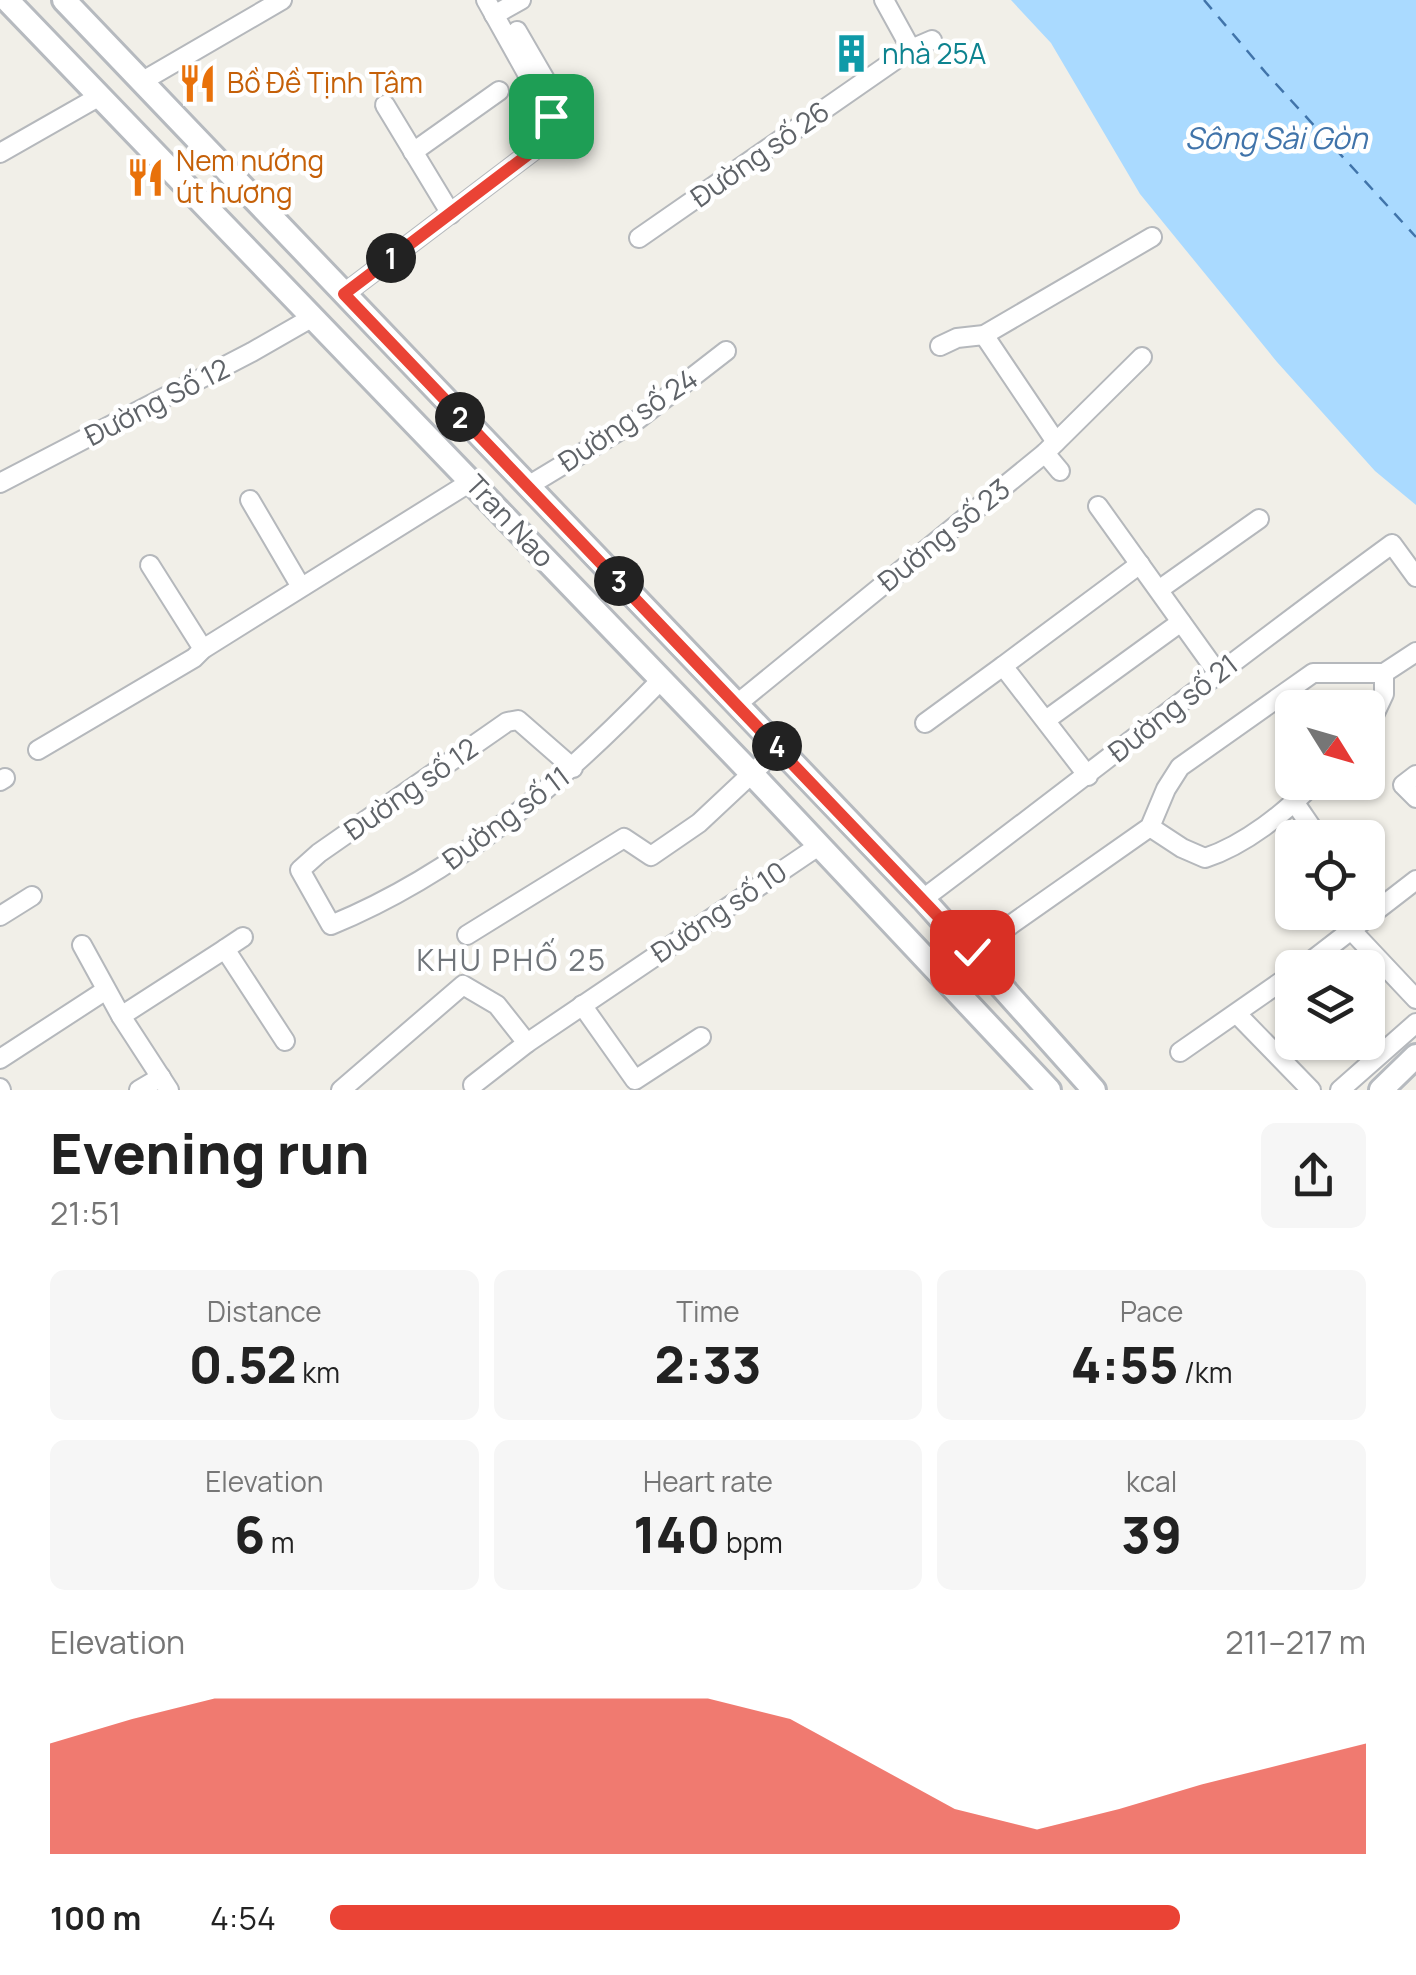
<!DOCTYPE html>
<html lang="en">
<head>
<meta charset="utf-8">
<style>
	:root { --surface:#fff; --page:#f6f6f6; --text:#222; --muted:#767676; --accent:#ea4335 }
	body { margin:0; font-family:Manrope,sans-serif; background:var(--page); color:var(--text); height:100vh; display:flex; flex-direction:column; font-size:38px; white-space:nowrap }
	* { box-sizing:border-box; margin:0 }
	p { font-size:32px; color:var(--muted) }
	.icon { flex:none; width:55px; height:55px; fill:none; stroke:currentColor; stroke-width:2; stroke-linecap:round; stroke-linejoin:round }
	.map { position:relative; height:1090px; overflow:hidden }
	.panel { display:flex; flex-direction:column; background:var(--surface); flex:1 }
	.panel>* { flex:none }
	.needle { width:65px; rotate:127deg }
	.fabs { position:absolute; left:1275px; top:690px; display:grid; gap:20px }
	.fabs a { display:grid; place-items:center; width:110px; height:110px; border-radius:15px; background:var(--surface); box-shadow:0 2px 8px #0004; font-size:50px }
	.pin { position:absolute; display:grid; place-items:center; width:85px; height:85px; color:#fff; margin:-42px; border-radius:20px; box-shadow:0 5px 15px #0006 }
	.km { position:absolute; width:50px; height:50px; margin:-25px; border-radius:50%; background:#222; color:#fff; font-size:28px; line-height:50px; text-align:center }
	.round { display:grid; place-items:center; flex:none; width:105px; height:105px; border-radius:15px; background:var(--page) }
	.headline { display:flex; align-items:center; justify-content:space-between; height:170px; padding:0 50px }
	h1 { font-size:55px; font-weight:800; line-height:75px }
	.metrics { display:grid; grid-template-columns:repeat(3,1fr); gap:15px; height:170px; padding:10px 50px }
	.metrics div { display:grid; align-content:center; border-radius:15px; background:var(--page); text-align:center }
	.metrics b { font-size:50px; font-weight:800 }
	.metrics small { font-size:28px; font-weight:400 }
	.metrics p { font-size:28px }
	.chart { height:280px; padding:20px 50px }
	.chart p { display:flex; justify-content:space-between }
	.chart svg { width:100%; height:180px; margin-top:10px; fill:var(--accent); opacity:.7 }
	ul { padding:0 50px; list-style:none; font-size:32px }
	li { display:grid; grid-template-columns:160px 120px 1fr; align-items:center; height:75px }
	li i { height:25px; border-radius:12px; background:var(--accent) }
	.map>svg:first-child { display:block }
	.water { fill:#aadaff }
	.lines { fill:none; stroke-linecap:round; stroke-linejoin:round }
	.ferry { stroke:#4174aa; stroke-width:2.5; stroke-dasharray:12 10; stroke-linecap:butt }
	.minor-casing { stroke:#b5b8bc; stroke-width:22 }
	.secondary-casing { stroke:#b6babf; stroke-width:28 }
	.minor { stroke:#fff; stroke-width:18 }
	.secondary { stroke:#fff; stroke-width:22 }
	.route-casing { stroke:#fff; stroke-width:20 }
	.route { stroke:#ea4335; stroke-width:12 }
	.labels { text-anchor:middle; stroke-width:9; stroke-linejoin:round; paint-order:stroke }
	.culture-label { font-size:28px; fill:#0d838f; stroke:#fff; text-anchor:start }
	.food-label { font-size:28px; fill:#c56008; stroke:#fff; text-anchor:start }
	.street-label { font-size:28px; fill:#5f6368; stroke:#fff }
	.water-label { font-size:30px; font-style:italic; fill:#4174aa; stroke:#fff }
	.neighbourhood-label { font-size:30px; letter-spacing:2.5px; fill:#70757a; stroke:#fff }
</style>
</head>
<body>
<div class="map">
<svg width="1416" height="1090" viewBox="0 0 1416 1090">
	<rect width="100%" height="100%" fill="#f1efe8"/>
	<polygon class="water" points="1011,0 1416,0 1416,505 1375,471 1277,362 1140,194 1051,43"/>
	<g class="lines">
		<polyline class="ferry" points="1204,0 1266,73 1416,237"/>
		<defs>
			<g id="minor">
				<polyline points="884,0 911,49"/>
				<polyline points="494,15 521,0"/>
				<polyline points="517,31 561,107 551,116"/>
				<polyline points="141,82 282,0"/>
				<polyline points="385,105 451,214"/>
				<polyline points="413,152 499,91"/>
				<polyline points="0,153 100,96"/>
				<polyline points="639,238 911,49 932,40"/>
				<polyline points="344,294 559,131 486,0"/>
				<polyline points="984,335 1056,442"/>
				<polyline points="940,346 957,338 984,335 1152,237"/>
				<polyline points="1045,453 1060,471"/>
				<polyline points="0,483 252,352 313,317"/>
				<polyline points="528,486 637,420 726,351"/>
				<polyline points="250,500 301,587"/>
				<polyline points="1098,506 1217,672"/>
				<polyline points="150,565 203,649"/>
				<polyline points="1160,589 1259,519"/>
				<polyline points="1384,673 1416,652"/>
				<polyline points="737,704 1045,453 1142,357"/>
				<polyline points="1046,720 1181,622"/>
				<polyline points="925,723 1003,666"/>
				<polyline points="1368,728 1384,694 1384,673"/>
				<polyline points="38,750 194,658 203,649 472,481"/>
				<path d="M 573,768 L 518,720 L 507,722 L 319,853 L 300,870 L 331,925 C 460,872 564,780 660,681"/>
				<polyline points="1416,775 1403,785 1416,798"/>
				<polyline points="1088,776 1003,666 1140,564"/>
				<polyline points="0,781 5,778"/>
				<polyline points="1295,803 1319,838"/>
				<path d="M 1150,827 L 1182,848 L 1205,858 C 1245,845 1286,812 1315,782"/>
				<path d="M 923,899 C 1080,781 1233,660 1392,544 L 1416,577"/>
				<polyline points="0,916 32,896"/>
				<polyline points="1352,931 1416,999"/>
				<polyline points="467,935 624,838 651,856 699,823 779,748"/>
				<polyline points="82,945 121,1016 169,1090"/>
				<polyline points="225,949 243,937"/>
				<polyline points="972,952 1150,827 1166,789 1180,767 1313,673 1384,673"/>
				<polyline points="1302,968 1416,880"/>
				<polyline points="582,1005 635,1080 701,1037"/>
				<polyline points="1237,1014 1311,1090"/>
				<polyline points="121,1016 225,949 285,1041"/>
				<polyline points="1180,1052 1292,974"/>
				<polyline points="0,1059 106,990"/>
				<polyline points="473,1085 527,1043 820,845"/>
				<polyline points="0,1088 1,1090"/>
				<polyline points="139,1090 161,1077"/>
				<polyline points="341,1090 463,985 497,1005 527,1043"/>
				<polyline points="1340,1090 1416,1023"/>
			</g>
			<g id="secondary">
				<polyline points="7,0 753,775 1049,1090"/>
				<polyline points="64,0 923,899 1094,1090"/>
				<polyline points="1381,1090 1416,1056"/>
			</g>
		</defs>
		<use href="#minor" class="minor-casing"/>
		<use href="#secondary" class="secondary-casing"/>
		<use href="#minor" class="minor"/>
		<use href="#secondary" class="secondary"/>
	</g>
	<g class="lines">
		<defs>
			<polyline id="route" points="551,116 559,131 344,294 972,952"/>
		</defs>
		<use href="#route" class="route-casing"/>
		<use href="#route" class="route"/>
	</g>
	<defs>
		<symbol id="building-bare" viewBox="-9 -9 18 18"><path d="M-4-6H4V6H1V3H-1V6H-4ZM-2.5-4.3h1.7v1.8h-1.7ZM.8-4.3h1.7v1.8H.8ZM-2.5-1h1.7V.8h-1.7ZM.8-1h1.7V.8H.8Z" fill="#0f9aa8" stroke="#fff" stroke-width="2.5" paint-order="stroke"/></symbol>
		<symbol id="restaurant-bare" viewBox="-9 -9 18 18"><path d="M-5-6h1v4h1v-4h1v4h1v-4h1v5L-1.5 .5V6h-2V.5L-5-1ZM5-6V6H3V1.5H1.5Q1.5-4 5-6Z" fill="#e8710a" stroke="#fff" stroke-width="2.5" paint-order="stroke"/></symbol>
	</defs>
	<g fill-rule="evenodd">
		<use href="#building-bare" x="824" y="26" width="55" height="55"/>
		<use href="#restaurant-bare" x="170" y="56" width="55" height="55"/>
		<use href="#restaurant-bare" x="118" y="150" width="55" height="55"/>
	</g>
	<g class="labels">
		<g class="culture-label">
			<text x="882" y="64">nhà 25A</text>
		</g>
		<g class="food-label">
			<text x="227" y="93">Bồ Đề Tịnh Tâm</text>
			<text x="176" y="171">Nem nướng<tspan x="176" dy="32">út hương</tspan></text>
		</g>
		<g class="street-label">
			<text transform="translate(760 154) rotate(-35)" y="10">Đường số 26</text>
			<text transform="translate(157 402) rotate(-27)" y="10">Đường Số 12</text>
			<text transform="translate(628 420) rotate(-34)" y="10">Đường số 24</text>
			<text transform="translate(510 521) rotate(47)" y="10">Tran Nao</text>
			<text transform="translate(944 535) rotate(-39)" y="10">Đường số 23</text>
			<text transform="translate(1173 708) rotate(-38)" y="10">Đường số 21</text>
			<text transform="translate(411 789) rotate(-35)" y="10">Đường số 12</text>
			<text transform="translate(506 818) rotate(-37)" y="10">Đường số 11</text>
			<text transform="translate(719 912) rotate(-34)" y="10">Đường số 10</text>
		</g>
		<g class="water-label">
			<text x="1276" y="149">Sông Sài Gòn</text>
		</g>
		<g class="neighbourhood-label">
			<text x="512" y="971">KHU PHỐ 25</text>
		</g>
	</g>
</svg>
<div class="fabs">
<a><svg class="needle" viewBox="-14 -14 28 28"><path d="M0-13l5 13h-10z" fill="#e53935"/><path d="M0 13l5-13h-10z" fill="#767676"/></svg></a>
<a><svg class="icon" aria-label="locate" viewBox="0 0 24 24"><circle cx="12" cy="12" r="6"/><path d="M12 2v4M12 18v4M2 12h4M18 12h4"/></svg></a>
<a><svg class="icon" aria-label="layers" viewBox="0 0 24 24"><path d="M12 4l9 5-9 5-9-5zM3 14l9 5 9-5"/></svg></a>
</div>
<div class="pin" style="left:551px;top:116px;background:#1e9e55"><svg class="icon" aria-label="arrive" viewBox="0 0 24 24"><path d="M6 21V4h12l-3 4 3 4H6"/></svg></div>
<div class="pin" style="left:972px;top:952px;background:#d93025"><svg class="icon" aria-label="check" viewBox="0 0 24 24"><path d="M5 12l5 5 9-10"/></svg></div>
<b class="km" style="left:391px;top:258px">1</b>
<b class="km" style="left:460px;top:417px">2</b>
<b class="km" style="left:619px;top:581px">3</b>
<b class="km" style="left:777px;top:746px">4</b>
</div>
<section class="panel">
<div class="headline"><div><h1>Evening run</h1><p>21:51</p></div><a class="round"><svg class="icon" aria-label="share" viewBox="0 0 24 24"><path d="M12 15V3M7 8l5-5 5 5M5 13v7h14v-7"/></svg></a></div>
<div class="metrics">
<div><p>Distance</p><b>0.52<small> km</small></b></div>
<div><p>Time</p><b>2:33</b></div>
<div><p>Pace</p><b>4:55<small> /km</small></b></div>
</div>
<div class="metrics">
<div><p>Elevation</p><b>6<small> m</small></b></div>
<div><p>Heart rate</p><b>140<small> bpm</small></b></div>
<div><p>kcal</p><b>39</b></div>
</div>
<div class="chart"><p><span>Elevation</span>211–217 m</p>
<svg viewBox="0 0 160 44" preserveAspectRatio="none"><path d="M0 44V17L10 11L20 6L30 6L40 6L50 6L60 6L70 6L80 6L90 11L100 22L110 33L120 38L130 33L140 27L150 22L160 17V44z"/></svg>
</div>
<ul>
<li><b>100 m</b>4:54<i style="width:82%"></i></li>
</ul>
</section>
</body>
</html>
